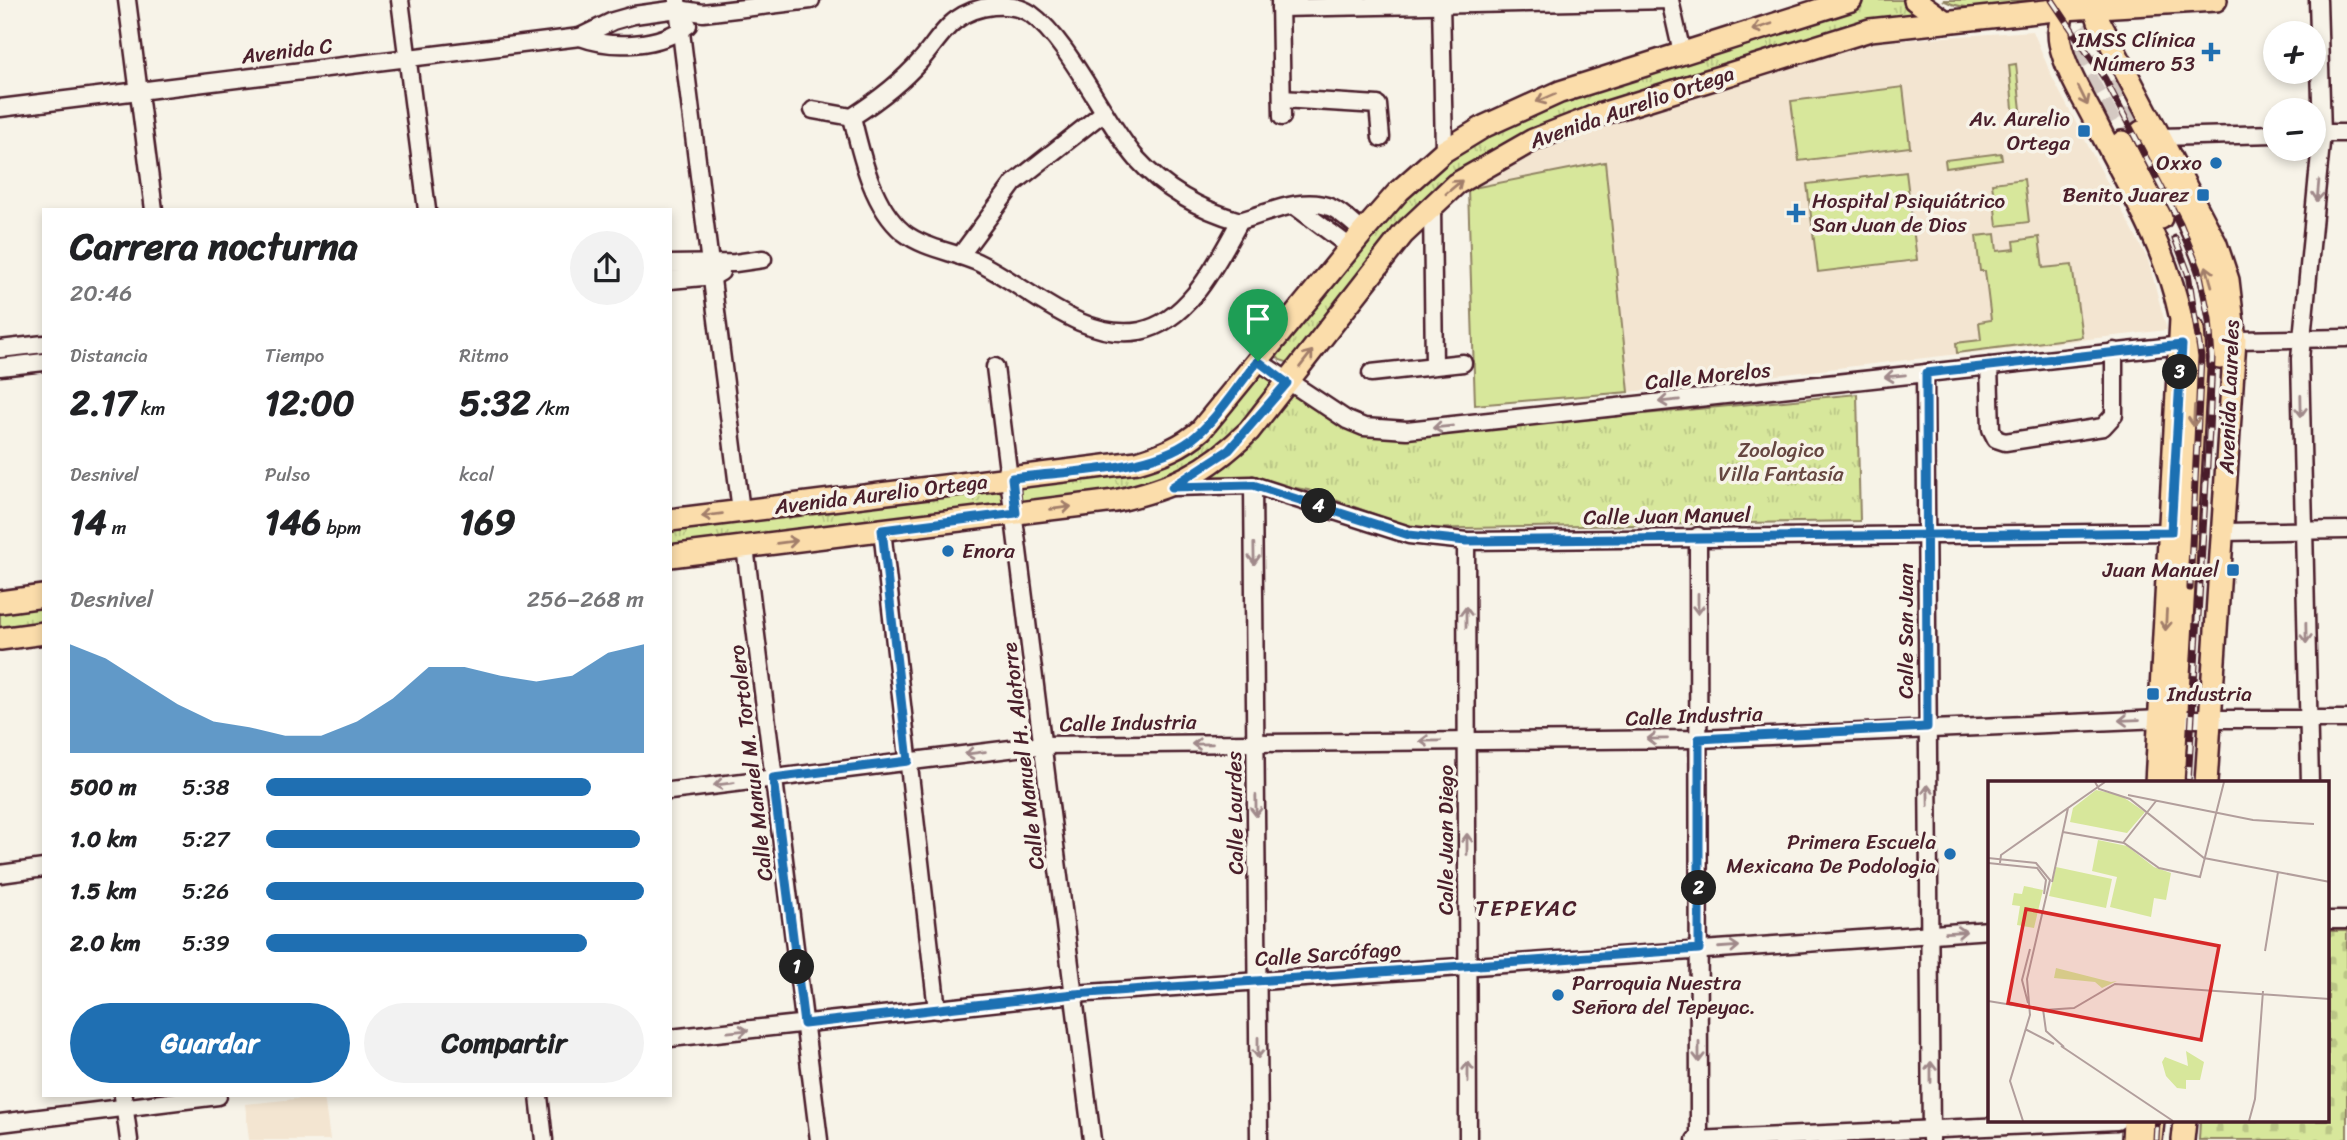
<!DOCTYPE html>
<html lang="es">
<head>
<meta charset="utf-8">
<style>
	:root { --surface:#fff; --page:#f2f2f2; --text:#202124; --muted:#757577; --accent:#1f6fb2 }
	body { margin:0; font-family:Sriracha,sans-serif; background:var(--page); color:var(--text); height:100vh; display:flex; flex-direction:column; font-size:26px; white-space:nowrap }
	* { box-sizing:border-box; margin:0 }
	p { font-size:23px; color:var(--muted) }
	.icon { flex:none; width:38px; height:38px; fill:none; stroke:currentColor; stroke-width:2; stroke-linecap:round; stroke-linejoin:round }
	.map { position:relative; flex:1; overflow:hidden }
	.sheet { position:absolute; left:42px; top:208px; width:630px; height:889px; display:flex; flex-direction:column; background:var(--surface); border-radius:0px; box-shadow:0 4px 10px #0003 }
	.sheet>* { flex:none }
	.controls { position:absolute; left:2263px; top:21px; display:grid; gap:14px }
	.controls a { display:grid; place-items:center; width:63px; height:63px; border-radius:50%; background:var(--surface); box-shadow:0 4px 10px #0003; font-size:35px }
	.pin { position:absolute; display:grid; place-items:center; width:60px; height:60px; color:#fff; margin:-72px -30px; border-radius:50% 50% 50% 0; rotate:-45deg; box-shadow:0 0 7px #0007 }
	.pin .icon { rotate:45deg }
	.km { position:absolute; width:35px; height:35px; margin:-18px; border-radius:50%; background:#222; color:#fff; font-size:19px; line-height:35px; text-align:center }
	.round { display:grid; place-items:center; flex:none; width:74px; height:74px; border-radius:37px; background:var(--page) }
	.overview { display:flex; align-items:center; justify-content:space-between; height:119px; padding:0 28px }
	h1 { font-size:38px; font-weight:700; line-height:52px }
	.stats { display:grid; grid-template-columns:repeat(3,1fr); gap:10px; height:119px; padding:7px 28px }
	.stats div { display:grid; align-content:center }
	.stats b { font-size:35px; font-weight:700 }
	.stats small { font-size:19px; font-weight:400 }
	.stats p { font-size:19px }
	.chart { height:196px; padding:14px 28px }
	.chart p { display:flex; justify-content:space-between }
	.chart svg { width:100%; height:126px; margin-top:7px; fill:var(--accent); opacity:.7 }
	.action { display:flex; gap:14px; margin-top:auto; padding:14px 28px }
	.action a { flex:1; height:80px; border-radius:42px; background:var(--accent); color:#fff; font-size:28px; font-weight:700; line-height:80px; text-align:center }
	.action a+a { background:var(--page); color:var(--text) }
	ul { padding:0 28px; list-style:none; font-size:23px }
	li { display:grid; grid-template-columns:112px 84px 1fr; align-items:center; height:52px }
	li i { height:18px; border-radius:9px; background:var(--accent) }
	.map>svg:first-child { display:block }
	.built { fill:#f3e5d1 }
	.green { fill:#d7e79b; stroke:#908363; stroke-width:2 }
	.cemetery { fill:url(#cemetery-stones); stroke:#908363; stroke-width:2 }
	.park { fill:url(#park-tufts); stroke:#908363; stroke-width:2 }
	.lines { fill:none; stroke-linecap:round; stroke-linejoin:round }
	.major-tunnel { stroke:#d4c9c2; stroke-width:21; stroke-dasharray:21 10; stroke-linecap:butt }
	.minor-casing { stroke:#4a1f2b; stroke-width:21 }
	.major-casing { stroke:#4a1f2b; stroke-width:26 }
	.minor { stroke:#f7f3e8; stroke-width:16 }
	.major { stroke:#fbddab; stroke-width:21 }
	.rail-casing { stroke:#4a1f2b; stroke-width:7 }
	.rail { stroke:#f7f3e8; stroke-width:4.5; stroke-dasharray:13; stroke-linecap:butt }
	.oneway { stroke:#a27e6b }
	.oneway2 { stroke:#a0898a }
	.route-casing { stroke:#fff; stroke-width:14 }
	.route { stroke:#1f6fb2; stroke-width:9 }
	.poi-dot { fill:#1f6fb2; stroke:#f7f3e8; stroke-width:2.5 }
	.labels { text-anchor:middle; stroke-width:7; stroke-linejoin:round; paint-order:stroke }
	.poi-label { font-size:21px; fill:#4a1f2b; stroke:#f7f3e8; text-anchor:end }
	.street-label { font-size:21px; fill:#4a1f2b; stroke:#f7f3e8 }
	.park-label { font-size:21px; fill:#664741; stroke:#f7f3e8 }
	.neighbourhood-label { font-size:23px; letter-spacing:2px; fill:#4a1f2b; stroke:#f7f3e8 }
	.inset-road { fill:none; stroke:#b29e9c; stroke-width:2 }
	.view { fill:#d62828; fill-opacity:0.15; stroke:#d62828; stroke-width:3.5 }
	.inset-edge { fill:none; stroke:#4a1f2b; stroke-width:3.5 }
</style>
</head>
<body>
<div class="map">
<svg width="2347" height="1140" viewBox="0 0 2347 1140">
	<defs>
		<pattern id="cemetery-stones" width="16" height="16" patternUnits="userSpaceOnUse" patternTransform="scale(1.75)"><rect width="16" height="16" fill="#d7e79b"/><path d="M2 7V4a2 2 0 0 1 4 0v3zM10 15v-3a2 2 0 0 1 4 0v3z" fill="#bac686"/></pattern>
		<pattern id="park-tufts" width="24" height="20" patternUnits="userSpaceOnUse" patternTransform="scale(1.75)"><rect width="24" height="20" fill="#d7e79b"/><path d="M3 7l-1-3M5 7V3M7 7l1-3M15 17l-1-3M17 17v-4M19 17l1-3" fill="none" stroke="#bac686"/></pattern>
	</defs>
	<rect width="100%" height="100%" fill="#f7f3e8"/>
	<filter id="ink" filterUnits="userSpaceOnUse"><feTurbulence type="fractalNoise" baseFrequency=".0143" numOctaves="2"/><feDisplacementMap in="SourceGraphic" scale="14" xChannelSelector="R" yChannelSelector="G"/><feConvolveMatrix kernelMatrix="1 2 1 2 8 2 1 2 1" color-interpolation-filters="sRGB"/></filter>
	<g filter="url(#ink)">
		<g class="built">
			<polygon points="2033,31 2052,77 2148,260 2167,330 1629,392 1475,405 1468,189 1545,146 1824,54 1873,42"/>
			<polygon points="324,1096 330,1140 249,1140 245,1104"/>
		</g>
		<g class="green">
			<path d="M 1943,0 L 2057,0 C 2023,3 1974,17 1943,0 Z"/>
			<polygon points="2016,64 2022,119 2014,119 2009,65"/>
			<polygon points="1903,87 1910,147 1799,161 1791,101"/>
			<polygon points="2001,153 2002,160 1946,168 1945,160"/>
			<polygon points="1605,162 1629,392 1475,405 1468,189"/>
			<polygon points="1906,172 1917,260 1818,272 1807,184"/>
			<polygon points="2024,179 2029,222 1997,226 1992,183"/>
			<polygon points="1995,234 1997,251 2015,249 2014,241 2039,237 2043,268 2072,265 2082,337 1957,353 1956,343 1981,340 1979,322 1991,320 1985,271 1980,271 1976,236"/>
		</g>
		<polygon class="cemetery" points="2328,931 2347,931 2347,1140 2199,1140 2200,1121 2328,1121"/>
		<g class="park">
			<polygon points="1869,0 1909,0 1918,14 1867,25 1457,178 1293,364 1280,360 1272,350 1410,186 1502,120 1834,8"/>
			<polygon points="1256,365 1278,381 1241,429 1162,486 1021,503 1021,478 1181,447"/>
			<polygon points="1288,392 1349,426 1408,436 1857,394 1860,521 1415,529 1308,490 1241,479 1197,479"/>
			<polygon points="1003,480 1005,499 1000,510 670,551 670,521"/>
			<polygon points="44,597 44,625 0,631 0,602"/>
		</g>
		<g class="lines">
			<g class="major-tunnel">
				<polyline points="2035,0 2071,51 2122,142"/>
				<polyline points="2065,0 2090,38 2141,132"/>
			</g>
			<defs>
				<g id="minor">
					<polyline points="127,0 154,210"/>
					<polyline points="400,0 427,210"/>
					<polyline points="677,0 741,511"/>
					<polyline points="1280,0 1282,117"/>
					<polyline points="1441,0 1444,151"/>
					<polyline points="1670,0 1682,53"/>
					<polyline points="1280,8 1670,0"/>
					<path d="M 580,37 C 612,49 660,47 688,25"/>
					<polyline points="1282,99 1378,105 1381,138"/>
					<polyline points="0,108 580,37 613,21 634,15 678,9 703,13 811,0"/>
					<path d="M 813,110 L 852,117 C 877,101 901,83 921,60 C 932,48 943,29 956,20 C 976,5 1010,0 1031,14 C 1070,42 1103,120 1137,159 C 1165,190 1201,210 1240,221"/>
					<path d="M 852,117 C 861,154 872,206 903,232 C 925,249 952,251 977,262 C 1025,284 1081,342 1140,331 C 1190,321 1218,260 1240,221 C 1268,213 1304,195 1332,208 C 1343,213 1353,224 1363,232"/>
					<polyline points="2314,133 2347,133"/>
					<polyline points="2160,137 2275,134"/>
					<polyline points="1295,206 1350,247"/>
					<polyline points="1432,207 1434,365"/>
					<polyline points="960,256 1014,183 1104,112"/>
					<polyline points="670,264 735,263 763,259"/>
					<polyline points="670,280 714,276 721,272"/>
					<polyline points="2235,340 2347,338"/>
					<polyline points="0,349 44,344"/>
					<polyline points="1258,361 1347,420 1364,427 1407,430 2182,345"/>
					<polyline points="1989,366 1991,429 1996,439 2005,442 2103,427 2114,415 2114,351"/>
					<polyline points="0,367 44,362"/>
					<polyline points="995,367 1092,1140"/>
					<polyline points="1371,373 1463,363"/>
					<polyline points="1925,373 1931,1140"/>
					<polyline points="1253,485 1259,1140"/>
					<polyline points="1174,487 1253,485 1409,535 1466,541 2171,532"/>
					<polyline points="882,530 937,1010"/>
					<polyline points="2224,532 2347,530"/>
					<polyline points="1698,536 1699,1140"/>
					<polyline points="1466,541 1468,1140"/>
					<polyline points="745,547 819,1140"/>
					<polyline points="2310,783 2300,359 2322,133 2318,0"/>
					<polyline points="670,791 1042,745 1699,739 2161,719 2347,719"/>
					<polyline points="0,874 44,868"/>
					<polyline points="2328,920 2347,920"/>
					<polyline points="670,1038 1074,994 1990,930"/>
					<polyline points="123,1096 129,1140"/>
					<polyline points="539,1096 544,1140"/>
					<polyline points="0,1123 218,1096"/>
					<polyline points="1695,1140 2117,1121"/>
				</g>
				<g id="major">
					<polyline points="1915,0 1943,20"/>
					<path d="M 2066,0 C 2063,14 2057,28 2060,43 C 2065,68 2081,94 2093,117 C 2126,183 2166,245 2181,319 L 2156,783"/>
					<polyline points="2092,0 2099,21 2216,244 2228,280 2235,340 2206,783"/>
					<path d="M 2141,132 C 2178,202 2225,275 2220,358"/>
					<polyline points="2122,142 2161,218"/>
					<path d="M 670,520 L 1137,462 C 1161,455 1182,447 1201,430 L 1363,232 L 1399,191 L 1444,151 L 1485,126 L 1560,92 L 1851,0"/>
					<path d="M 670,556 L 1115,501 C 1173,488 1206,473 1249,431 L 1403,234 L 1456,184 L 1533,140 L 1595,116 L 1870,30 L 2064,9 L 2216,0"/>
					<polyline points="0,602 44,596"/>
					<polyline points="0,639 44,633"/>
					<polyline points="2173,783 2196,368 2193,329"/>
					<polyline points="2133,1140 2134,1121"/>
					<polyline points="2151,1140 2153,1121"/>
					<polyline points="2183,1140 2185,1121"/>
				</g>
			</defs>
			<use href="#minor" class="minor-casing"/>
			<use href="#major" class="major-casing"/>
			<use href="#minor" class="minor"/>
			<use href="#major" class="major"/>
			<defs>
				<g id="rail">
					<polyline points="2052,0 2105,79 2180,223 2199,270 2209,319 2212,358 2209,431 2188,783"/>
					<polyline points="2175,238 2188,273 2201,357 2190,588"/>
					<polyline points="2156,1140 2157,1121"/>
				</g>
			</defs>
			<use href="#rail" class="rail-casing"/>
			<use href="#rail" class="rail"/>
		</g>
		<defs><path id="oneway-shaft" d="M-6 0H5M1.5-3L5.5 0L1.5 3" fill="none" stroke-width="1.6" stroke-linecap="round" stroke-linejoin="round" transform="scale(1.75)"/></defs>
		<g class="oneway">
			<use href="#oneway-shaft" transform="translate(1762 27) rotate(162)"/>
			<use href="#oneway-shaft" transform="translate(2083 96) rotate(64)"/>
			<use href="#oneway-shaft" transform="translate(1546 98) rotate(157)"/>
			<use href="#oneway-shaft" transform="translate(1454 187) rotate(-40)"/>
			<use href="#oneway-shaft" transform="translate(2209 276) rotate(-106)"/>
			<use href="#oneway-shaft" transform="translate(1306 359) rotate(-52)"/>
			<use href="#oneway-shaft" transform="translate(2194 416) rotate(93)"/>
			<use href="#oneway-shaft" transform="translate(1061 508) rotate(-7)"/>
			<use href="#oneway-shaft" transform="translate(712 515) rotate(173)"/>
			<use href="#oneway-shaft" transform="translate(787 542) rotate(-7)"/>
			<use href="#oneway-shaft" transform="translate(2166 620) rotate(93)"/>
		</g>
		<g class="oneway2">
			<use href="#oneway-shaft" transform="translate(2318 191) rotate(95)"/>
			<use href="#oneway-shaft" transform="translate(1895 376) rotate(174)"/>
			<use href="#oneway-shaft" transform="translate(1669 401) rotate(174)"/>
			<use href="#oneway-shaft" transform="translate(2301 406) rotate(89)"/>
			<use href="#oneway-shaft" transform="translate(1443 427) rotate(174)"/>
			<use href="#oneway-shaft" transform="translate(1254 554) rotate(89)"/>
			<use href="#oneway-shaft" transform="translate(1698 604) rotate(90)"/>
			<use href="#oneway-shaft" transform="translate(1466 617) rotate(-90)"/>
			<use href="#oneway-shaft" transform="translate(2306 633) rotate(89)"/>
			<use href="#oneway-shaft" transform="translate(2129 720) rotate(178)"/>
			<use href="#oneway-shaft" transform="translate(1657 739) rotate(179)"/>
			<use href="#oneway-shaft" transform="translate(1430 741) rotate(179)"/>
			<use href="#oneway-shaft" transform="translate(1202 744) rotate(179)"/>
			<use href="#oneway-shaft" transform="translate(975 753) rotate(173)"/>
			<use href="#oneway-shaft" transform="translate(724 784) rotate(173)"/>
			<use href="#oneway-shaft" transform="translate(1928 795) rotate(-91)"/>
			<use href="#oneway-shaft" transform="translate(1256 806) rotate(89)"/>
			<use href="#oneway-shaft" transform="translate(1467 844) rotate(-90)"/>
			<use href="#oneway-shaft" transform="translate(1956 932) rotate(-3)"/>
			<use href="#oneway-shaft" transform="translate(1729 947) rotate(-4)"/>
			<use href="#oneway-shaft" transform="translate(738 1031) rotate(-6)"/>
			<use href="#oneway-shaft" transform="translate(1258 1048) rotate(90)"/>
			<use href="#oneway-shaft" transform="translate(1699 1052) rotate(90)"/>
			<use href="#oneway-shaft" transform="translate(1468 1072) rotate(-90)"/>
			<use href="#oneway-shaft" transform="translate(1931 1072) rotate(-90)"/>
		</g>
	</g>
	<g class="lines" filter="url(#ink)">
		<defs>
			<path id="route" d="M 1258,361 C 1237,386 1217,420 1191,440 C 1148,472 1064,471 1012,478 L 1016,513 L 882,530 L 908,761 L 773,778 L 804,1024 L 1074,994 L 1699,949 L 1699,739 L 1927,727 L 1926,373 L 2182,345 L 2171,532 L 1466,541 L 1409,535 L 1253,485 L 1172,487 L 1229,450 L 1287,383 L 1258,361"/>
		</defs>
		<use href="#route" class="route-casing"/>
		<use href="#route" class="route"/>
	</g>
	<g class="poi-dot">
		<path d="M2207.5 41.5h7v7h7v7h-7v7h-7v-7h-7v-7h7z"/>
		<rect x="2077" y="124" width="14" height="14" rx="3.5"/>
		<circle cx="2216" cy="163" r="7"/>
		<rect x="2196" y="188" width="14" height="14" rx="3.5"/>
		<path d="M1792.5 202.5h7v7h7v7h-7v7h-7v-7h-7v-7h7z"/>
		<circle cx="948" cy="551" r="7"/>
		<rect x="2226" y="563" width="14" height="14" rx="3.5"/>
		<rect x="2146" y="687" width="14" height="14" rx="3.5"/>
		<circle cx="1950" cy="854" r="7"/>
		<circle cx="1558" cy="995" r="7"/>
	</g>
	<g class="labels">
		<g class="poi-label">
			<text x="2195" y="47">IMSS Clínica<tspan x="2195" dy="24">Número 53</tspan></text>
			<text x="2070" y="126">Av. Aurelio<tspan x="2070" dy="24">Ortega</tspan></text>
			<text x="2202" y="170">Oxxo</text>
			<text x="2189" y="202">Benito Juarez</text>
			<text x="1812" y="208" text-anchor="start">Hospital Psiquiátrico<tspan x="1812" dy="24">San Juan de Dios</tspan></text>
			<text x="962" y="558" text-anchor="start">Enora</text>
			<text x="2219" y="577">Juan Manuel</text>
			<text x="2167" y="701" text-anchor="start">Industria</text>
			<text x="1936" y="849">Primera Escuela<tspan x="1936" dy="24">Mexicana De Podologia</tspan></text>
			<text x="1572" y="990" text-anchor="start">Parroquia Nuestra<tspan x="1572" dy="24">Señora del Tepeyac.</tspan></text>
		</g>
		<g class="street-label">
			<text transform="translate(287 51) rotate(-7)" y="7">Avenida C</text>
			<text transform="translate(1632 107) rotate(-19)" y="7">Avenida Aurelio Ortega</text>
			<text transform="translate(1708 376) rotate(-6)" y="7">Calle Morelos</text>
			<text transform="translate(2229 397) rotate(-88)" y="7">Avenida Laureles</text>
			<text transform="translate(881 494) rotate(-7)" y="7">Avenida Aurelio Ortega</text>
			<text transform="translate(1667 516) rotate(-1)" y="7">Calle Juan Manuel</text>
			<text transform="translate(1906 631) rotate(-90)" y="7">Calle San Juan</text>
			<text transform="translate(1694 716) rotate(-2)" y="7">Calle Industria</text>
			<text transform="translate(1128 723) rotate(-1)" y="7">Calle Industria</text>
			<text transform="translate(1023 756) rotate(-97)" y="7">Calle Manuel H. Alatorre</text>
			<text transform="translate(751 763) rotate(-97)" y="7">Calle Manuel M. Tortolero</text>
			<text transform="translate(1235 813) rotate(-91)" y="7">Calle Lourdes</text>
			<text transform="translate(1446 840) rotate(-90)" y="7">Calle Juan Diego</text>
			<text transform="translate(1328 954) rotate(-4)" y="7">Calle Sarcófago</text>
		</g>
		<g class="park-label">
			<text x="1781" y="457">Zoologico<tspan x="1781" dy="24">Villa Fantasía</tspan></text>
		</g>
		<g class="neighbourhood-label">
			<text x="1527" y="916">TEPEYAC</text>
		</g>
	</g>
	<g transform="translate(1988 781)">
		<rect width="341" height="341" fill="#f7f3e8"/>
		<path d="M 108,9 L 132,14 L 157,31 L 139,52 L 82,41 L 85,27 ZM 110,59 L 139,65 L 166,86 L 183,92 L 178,119 L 166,117 L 163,136 L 122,126 L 129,96 L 104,90 Z" fill="#d7e79b"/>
		<path d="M 36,105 L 55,109 L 46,147 L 29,144 L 32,125 L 24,124 L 26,112 L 34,113 Z" fill="#d7e79b"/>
		<path d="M 68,86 L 124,98 L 118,127 L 61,115 ZM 68,187 L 123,201 L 129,200 L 114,207 L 107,201 L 66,197 ZM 198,270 L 216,281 L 212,299 L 198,299 L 198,308 L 189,307 L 178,295 L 174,281 L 177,276 L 200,285 Z" fill="#d7e79b"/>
		<path class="inset-road" d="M 107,1 L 111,8 L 142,18 L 216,77 L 342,101M 140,14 L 265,39 L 326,43M 75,51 L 136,62 L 171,87 L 212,96 L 236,1M 135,62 L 168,20M 0,77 L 48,82 L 62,99 L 39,198 L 42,234 L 22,300 L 35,340M 0,82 L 49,87 L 58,99 L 56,113M 12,82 L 13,74 L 117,1M 64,101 L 80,27M 277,170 L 290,91M 0,220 L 56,229 L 86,227 L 127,203 L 342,218M 40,222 L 34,199 L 42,168M 55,228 L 58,250 L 76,266M 37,248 L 66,263M 73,265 L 185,340M 261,340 L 267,318 L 275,210"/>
		<path class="view" d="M 38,128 L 231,165 L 213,259 L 20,222 Z"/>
		<rect width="341" height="341" class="inset-edge"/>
	</g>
</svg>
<div class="controls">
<a>+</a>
<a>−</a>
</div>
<div class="pin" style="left:1258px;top:361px;background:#1e9e55"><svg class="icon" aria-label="arrive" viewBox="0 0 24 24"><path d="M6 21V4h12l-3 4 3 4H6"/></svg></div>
<b class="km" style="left:797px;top:967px">1</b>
<b class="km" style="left:1699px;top:888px">2</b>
<b class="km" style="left:2180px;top:372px">3</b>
<b class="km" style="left:1319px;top:506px">4</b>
<section class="sheet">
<div class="overview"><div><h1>Carrera nocturna</h1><p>20:46</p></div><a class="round"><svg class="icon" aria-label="share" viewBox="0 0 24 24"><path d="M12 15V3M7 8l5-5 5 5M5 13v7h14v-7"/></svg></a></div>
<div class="stats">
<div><p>Distancia</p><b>2.17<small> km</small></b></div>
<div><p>Tiempo</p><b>12:00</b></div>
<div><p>Ritmo</p><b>5:32<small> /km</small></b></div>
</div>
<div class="stats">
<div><p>Desnivel</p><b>14<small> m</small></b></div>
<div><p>Pulso</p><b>146<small> bpm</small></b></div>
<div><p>kcal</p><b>169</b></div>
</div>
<div class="chart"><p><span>Desnivel</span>256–268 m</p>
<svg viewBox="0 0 160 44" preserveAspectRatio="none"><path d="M0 44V6L10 11L20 19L30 27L40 33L50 35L60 38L70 38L80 33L90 25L100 14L110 14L120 17L130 19L140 17L150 9L160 6V44z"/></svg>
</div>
<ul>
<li><b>500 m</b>5:38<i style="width:86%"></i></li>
<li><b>1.0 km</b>5:27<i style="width:99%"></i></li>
<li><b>1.5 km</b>5:26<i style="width:100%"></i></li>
<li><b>2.0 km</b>5:39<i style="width:85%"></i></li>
</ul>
<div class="action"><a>Guardar</a><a>Compartir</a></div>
</section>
</div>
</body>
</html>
